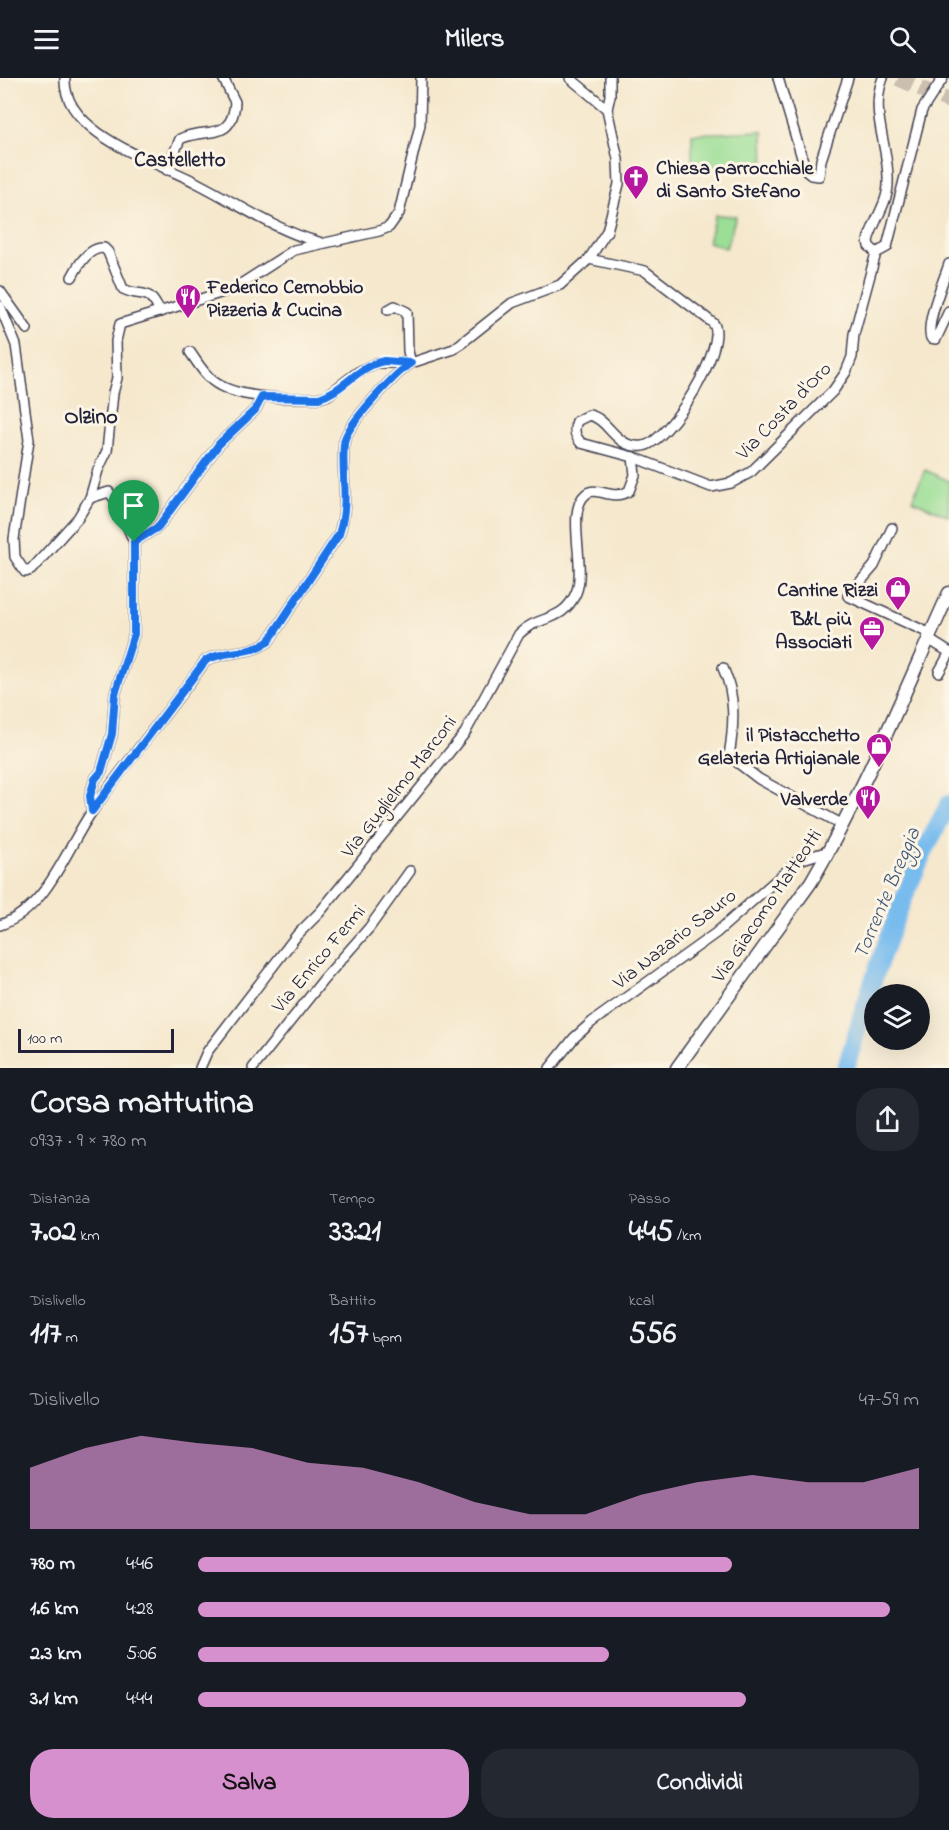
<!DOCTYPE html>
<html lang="it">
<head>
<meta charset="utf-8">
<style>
	:root { --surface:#171b24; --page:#242831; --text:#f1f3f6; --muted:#9ea1a6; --accent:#d690ce }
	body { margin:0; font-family:"Indie Flower",sans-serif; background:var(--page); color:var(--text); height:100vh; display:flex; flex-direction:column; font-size:22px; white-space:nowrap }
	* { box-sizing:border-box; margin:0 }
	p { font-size:20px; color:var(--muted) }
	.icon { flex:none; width:33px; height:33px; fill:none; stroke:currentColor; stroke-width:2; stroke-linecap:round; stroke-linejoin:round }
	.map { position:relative; height:990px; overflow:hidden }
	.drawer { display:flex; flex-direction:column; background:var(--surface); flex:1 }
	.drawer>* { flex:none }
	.controls { position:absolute; left:864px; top:906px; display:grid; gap:12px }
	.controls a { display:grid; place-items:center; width:66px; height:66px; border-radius:50%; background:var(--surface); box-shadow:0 6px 24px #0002; font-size:30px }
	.scale { position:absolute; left:18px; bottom:15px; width:156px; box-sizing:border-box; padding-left:6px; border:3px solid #22223b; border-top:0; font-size:16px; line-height:21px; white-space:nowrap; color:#22223b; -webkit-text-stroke:4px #fcf5e5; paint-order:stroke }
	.pin { position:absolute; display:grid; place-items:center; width:51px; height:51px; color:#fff; margin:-62px -26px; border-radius:50% 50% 50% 0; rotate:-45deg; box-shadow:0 0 6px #0007 }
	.pin .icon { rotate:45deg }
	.round { display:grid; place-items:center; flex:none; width:63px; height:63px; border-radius:24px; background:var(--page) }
	.summary { display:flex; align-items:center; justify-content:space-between; height:102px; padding:0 30px }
	h1 { font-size:33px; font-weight:800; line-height:45px }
	.stats { display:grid; grid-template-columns:repeat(3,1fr); gap:9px; height:102px; padding:6px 30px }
	.stats div { display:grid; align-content:center }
	.stats b { font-size:30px; font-weight:800 }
	.stats small { font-size:16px; font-weight:400 }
	.stats p { font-size:16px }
	.chart { height:168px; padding:12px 30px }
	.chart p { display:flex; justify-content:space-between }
	.chart svg { width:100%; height:108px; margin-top:6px; fill:var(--accent); opacity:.7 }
	.button { display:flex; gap:12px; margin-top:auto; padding:12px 30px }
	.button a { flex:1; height:69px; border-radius:24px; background:var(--accent); color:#111; font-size:24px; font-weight:800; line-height:69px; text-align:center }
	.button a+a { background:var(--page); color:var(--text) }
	ul { padding:0 30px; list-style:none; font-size:20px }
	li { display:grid; grid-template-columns:96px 72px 1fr; align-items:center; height:45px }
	li i { height:15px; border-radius:8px; background:var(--accent) }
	header { display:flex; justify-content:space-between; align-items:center; height:78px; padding:0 30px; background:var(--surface); font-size:27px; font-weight:800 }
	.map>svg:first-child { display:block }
	.green { fill:#9bde96; stroke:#5e8068; stroke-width:1.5 }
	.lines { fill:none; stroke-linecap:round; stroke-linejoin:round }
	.river { stroke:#78bcee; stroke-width:18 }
	.highway-tunnel { stroke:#cbc0b0; stroke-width:16; stroke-dasharray:16 8; stroke-linecap:butt }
	.street-casing { stroke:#424051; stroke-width:12 }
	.secondary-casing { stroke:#424051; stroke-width:15 }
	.street { stroke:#fff; stroke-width:9 }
	.secondary { stroke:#fff; stroke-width:12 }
	.route-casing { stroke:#fff; stroke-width:12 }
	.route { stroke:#1a73e8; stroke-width:8 }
	.labels { text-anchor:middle; stroke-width:6; stroke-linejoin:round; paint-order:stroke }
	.poi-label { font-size:20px; font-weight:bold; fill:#22223b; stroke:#fcf5e5; text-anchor:end }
	.street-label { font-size:20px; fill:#22223b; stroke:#fcf5e5 }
	.neighbourhood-label { font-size:21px; font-weight:bold; fill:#22223b; stroke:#fcf5e5 }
	.water-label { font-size:21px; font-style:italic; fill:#40587a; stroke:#fcf5e5 }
	.quarter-label { font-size:22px; font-weight:bold; fill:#22223b; stroke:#fcf5e5 }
</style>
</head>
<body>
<header><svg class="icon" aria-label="menu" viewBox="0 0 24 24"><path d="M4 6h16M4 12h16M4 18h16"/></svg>Milers<svg class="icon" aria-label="search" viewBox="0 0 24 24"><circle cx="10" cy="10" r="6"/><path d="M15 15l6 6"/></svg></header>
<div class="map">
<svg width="949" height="990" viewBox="0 0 949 990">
	<rect width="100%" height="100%" fill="#fcf5e5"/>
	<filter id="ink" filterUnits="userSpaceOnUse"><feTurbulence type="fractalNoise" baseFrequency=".0167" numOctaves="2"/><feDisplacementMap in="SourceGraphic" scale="12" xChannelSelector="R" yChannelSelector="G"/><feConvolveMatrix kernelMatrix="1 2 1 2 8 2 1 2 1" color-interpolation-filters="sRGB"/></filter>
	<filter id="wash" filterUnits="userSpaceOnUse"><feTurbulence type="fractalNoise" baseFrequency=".008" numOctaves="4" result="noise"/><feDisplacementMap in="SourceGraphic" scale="24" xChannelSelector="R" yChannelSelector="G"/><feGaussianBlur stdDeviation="1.35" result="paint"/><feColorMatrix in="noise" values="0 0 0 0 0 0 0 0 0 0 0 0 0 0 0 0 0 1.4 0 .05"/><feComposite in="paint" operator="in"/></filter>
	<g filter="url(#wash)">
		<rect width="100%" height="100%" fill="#f5e8cd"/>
		<g class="green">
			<polygon points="763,53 764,90 692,88 692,56"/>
			<polygon points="715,137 736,138 726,170 708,164"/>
			<polygon points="925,392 949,403 948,438 912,422"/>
		</g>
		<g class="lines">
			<path class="river" d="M 846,990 C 872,900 903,809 949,726"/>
		</g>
	</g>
	<g filter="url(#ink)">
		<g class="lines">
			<polyline class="highway-tunnel" points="898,0 949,23"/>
			<defs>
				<g id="street">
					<path d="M 65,0 C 62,57 159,84 199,106 C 238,126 277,153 319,164"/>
					<polyline points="570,0 607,31"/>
					<polyline points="778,0 806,93 811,97 819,98 821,82 848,0"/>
					<path d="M 167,92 L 180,61 C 205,48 232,66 235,24 L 223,0"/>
					<polyline points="876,175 887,169 889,161 922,32 943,0"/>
					<path d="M 876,175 L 869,168 L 868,163 C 873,144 888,125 888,106 C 890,70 869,35 883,0"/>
					<path d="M 589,181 L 645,193 L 713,245 C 730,265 669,365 643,368 C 614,371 610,341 589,337 L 577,343 C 573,352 575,358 581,365 L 633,379 L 711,409 L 731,405 L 751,394 L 833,313 L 846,294 L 852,279 L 854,256 L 876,175"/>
					<path d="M 949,186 C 944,202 925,245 931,260 L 936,261 L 949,233"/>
					<path d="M 72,199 C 78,187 89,169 104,170 L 108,174 L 123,211 C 143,221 147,207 160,234"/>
					<polyline points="0,213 27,251"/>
					<polyline points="0,228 16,267 29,362 14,461 15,479 25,494 31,492 78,440 90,420 98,392 107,373 113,315 117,300 116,263 120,246 233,211 294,172 379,153 389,149 399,135 420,47 421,0"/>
					<polyline points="388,232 395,228 407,234 408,273 411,285"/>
					<path d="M 190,274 C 197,284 203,295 213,303 C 237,322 289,320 319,320 L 328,317 L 358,294 L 376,285 L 411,285 L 454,271 L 512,225 L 560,207 L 589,181 L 607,153 L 619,106 L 618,81 L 607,31 L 610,18 L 610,0"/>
					<polyline points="90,420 109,414 117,424 134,464"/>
					<polyline points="892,450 874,488 848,518 931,556"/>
					<polyline points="928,561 949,574"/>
					<path d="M 723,590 C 736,618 734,648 729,678 L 759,701 L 843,747"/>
					<polyline points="939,594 949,576"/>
					<polyline points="92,733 90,718 95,701 101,694 112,656 115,616 134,556 134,464 158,449 219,366 255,332 262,319"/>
					<path d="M 0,847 C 48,831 66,770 93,732 C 129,681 169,633 206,582 C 228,571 246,578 268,564 L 339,456 C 350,422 341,398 344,365 C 345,348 397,294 411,285"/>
					<path d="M 200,990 L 207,974 L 297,857 L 320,834 L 465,655 L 519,556 C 539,536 562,546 576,515 C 587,489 565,433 586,416 C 597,407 612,424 629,413 L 635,397 L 633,379"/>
					<polyline points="253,990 324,901 369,850 410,793"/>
					<polyline points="550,990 574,960 592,944 716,855 799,782 829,773"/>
				</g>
				<path id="secondary" d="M 677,990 L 811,804 C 865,712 905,612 949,515"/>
			</defs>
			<use href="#street" class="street-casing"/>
			<use href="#secondary" class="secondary-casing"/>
			<use href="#street" class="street"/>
			<use href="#secondary" class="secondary"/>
		</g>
	</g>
	<g class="lines" filter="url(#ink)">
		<defs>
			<path id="route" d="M 384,283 L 411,285 C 397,294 345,348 344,365 C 341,398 350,422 339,456 L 268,564 C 246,578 227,571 206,582 L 92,733 L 90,718 L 95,701 L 101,694 L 112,656 L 115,616 L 134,556 L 134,464 L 158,449 L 219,366 L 255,332 L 262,319 L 319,320 C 343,313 358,288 384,283 Z"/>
		</defs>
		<use href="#route" class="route-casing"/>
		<use href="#route" class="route"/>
	</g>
	<defs>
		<symbol id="church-pin" viewBox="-11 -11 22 30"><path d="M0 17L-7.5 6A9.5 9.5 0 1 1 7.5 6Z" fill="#b5179e" stroke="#fcf5e5"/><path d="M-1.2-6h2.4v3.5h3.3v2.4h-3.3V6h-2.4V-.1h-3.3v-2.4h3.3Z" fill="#fff"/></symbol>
		<symbol id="restaurant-pin" viewBox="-11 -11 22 30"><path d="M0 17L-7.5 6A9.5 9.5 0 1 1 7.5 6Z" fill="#b5179e" stroke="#fcf5e5"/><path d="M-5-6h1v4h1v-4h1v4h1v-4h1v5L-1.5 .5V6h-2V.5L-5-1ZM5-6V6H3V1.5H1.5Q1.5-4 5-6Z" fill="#fff"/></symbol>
		<symbol id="shop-pin" viewBox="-11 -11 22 30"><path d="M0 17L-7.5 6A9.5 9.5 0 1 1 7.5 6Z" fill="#b5179e" stroke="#fcf5e5"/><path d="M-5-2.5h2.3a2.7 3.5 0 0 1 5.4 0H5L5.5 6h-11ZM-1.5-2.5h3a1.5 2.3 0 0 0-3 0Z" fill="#fff"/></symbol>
		<symbol id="office-pin" viewBox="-11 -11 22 30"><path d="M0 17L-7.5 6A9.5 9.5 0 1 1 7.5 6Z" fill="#b5179e" stroke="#fcf5e5"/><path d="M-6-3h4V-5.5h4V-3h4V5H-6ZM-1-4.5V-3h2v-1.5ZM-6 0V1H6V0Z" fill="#fff"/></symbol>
	</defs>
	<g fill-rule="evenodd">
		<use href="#church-pin" x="621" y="85" width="30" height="40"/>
		<use href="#restaurant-pin" x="173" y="204" width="30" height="40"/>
		<use href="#shop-pin" x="883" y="496" width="30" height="40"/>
		<use href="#office-pin" x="857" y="536" width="30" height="40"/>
		<use href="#shop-pin" x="864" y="653" width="30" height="40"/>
		<use href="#restaurant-pin" x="853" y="705" width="30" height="40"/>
	</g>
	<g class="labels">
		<g class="poi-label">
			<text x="656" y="96" text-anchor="start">Chiesa parrocchiale<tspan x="656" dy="23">di Santo Stefano</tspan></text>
			<text x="207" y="215" text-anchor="start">Federico Cernobbio<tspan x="207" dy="23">Pizzeria &amp; Cucina</tspan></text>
			<text x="878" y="518">Cantine Rizzi</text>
			<text x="852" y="547">B&amp;L più<tspan x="852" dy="23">Associati</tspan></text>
			<text x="860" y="663">il Pistacchetto<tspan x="860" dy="23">Gelateria Artigianale</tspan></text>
			<text x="848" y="727">Valverde</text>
		</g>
		<g class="street-label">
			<text transform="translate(783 332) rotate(-46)" y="7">Via Costa d'Oro</text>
			<text transform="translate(398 708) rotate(-52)" y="7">Via Guglielmo Marconi</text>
			<text transform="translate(766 827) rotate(-56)" y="7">Via Giacomo Matteotti</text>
			<text transform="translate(674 860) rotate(-38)" y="7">Via Nazario Sauro</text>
			<text transform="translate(318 880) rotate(-50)" y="7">Via Enrico Fermi</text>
		</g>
		<g class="neighbourhood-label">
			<text x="180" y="88">Castelletto</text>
		</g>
		<g class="water-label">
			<text transform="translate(886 815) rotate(-67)" y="7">Torrente Breggia</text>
		</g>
		<g class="quarter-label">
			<text x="91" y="345">Olzino</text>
		</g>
	</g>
</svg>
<div class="controls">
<a><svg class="icon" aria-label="layers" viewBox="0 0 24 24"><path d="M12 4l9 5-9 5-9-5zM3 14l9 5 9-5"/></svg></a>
</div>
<div class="scale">100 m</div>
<div class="pin" style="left:134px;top:464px;background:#1e9e55"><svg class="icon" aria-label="arrive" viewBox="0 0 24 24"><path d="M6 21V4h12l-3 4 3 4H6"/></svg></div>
</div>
<section class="drawer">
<div class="summary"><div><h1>Corsa mattutina</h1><p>09:37 · 9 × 780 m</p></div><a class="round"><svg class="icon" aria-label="share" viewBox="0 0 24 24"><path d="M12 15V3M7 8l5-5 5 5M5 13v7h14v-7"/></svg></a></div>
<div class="stats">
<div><p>Distanza</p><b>7.02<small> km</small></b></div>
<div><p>Tempo</p><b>33:21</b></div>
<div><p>Passo</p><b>4:45<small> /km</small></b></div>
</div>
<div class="stats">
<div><p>Dislivello</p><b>117<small> m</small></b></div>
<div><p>Battito</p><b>157<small> bpm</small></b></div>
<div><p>kcal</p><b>556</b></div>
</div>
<div class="chart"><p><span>Dislivello</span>47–59 m</p>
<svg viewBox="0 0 160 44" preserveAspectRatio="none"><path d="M0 44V19L10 11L20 6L30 9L40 11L50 17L60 19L70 25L80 33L90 38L100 38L110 30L120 25L130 22L140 25L150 25L160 19V44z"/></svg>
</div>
<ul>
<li><b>780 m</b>4:46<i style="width:74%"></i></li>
<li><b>1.6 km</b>4:28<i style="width:96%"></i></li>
<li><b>2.3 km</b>5:06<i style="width:57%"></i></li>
<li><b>3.1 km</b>4:44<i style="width:76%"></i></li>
</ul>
<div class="button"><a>Salva</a><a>Condividi</a></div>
</section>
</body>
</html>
